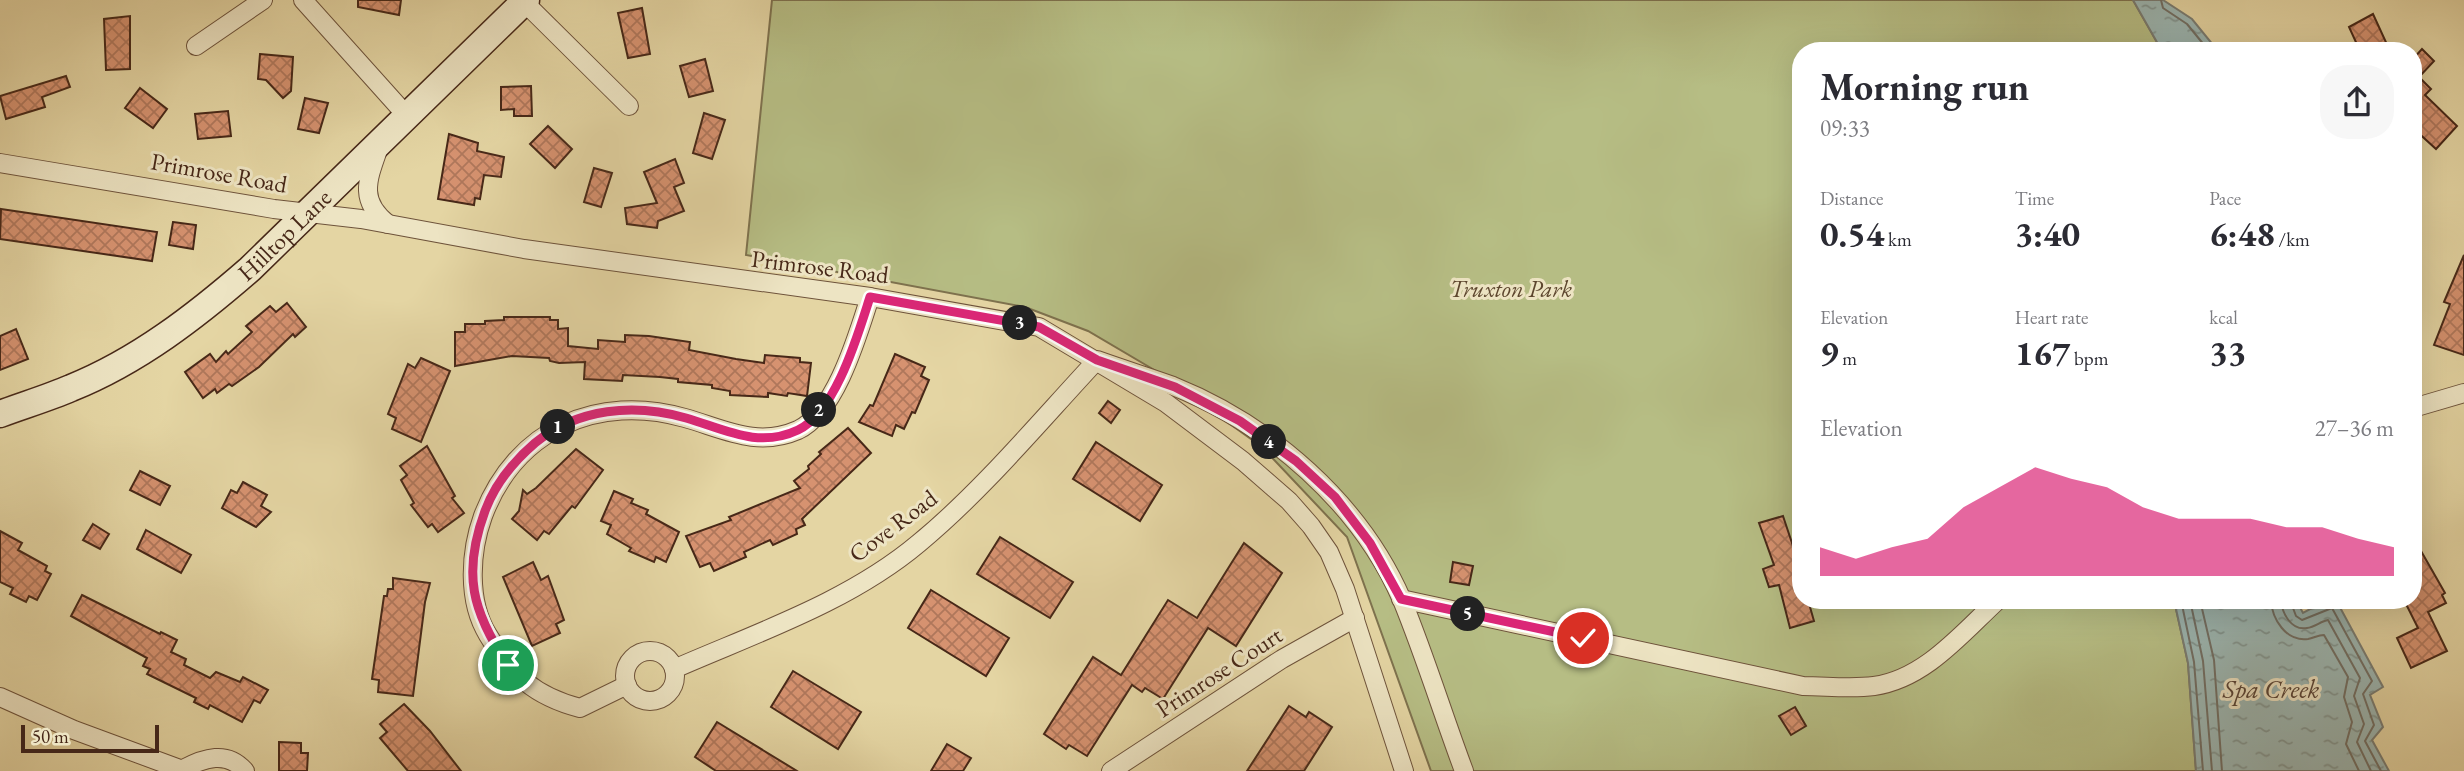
<!DOCTYPE html>
<html lang="en">
<head>
<meta charset="utf-8">
<style>
	:root { --surface:#fff; --page:#f7f7f7; --text:#2b2b33; --muted:#7c7c81; --accent:#db2777 }
	body { margin:0; font-family:"EB Garamond",serif; background:var(--page); color:var(--text); height:100vh; display:flex; flex-direction:column; font-size:26px; white-space:nowrap }
	* { box-sizing:border-box; margin:0 }
	p { font-size:23px; color:var(--muted) }
	.icon { flex:none; width:38px; height:38px; fill:none; stroke:currentColor; stroke-width:2; stroke-linecap:round; stroke-linejoin:round }
	.map { position:relative; flex:1; overflow:hidden }
	.side { position:absolute; left:1792px; top:42px; width:630px; height:567px; display:flex; flex-direction:column; background:var(--surface); border-radius:28px; box-shadow:0 7px 28px #0002 }
	.side>* { flex:none }
	.scale { position:absolute; left:21px; bottom:18px; width:138px; box-sizing:border-box; padding-left:7px; border:4px solid #472818; border-top:0; font-size:19px; line-height:24px; white-space:nowrap; color:#472818; -webkit-text-stroke:5px #ede4c3; paint-order:stroke }
	.pin { position:absolute; display:grid; place-items:center; width:60px; height:60px; color:#fff; margin:-30px; border:4px solid #fff; border-radius:50%; box-shadow:0 2px 7px #0007 }
	.km { position:absolute; width:35px; height:35px; margin:-18px; border-radius:50%; background:#222; color:#fff; font-size:19px; line-height:35px; text-align:center }
	.round { display:grid; place-items:center; flex:none; width:74px; height:74px; border-radius:28px; background:var(--page) }
	.summary { display:flex; align-items:center; justify-content:space-between; height:119px; padding:0 28px }
	h1 { font-size:38px; font-weight:700; line-height:52px }
	.stats { display:grid; grid-template-columns:repeat(3,1fr); gap:10px; height:119px; padding:7px 28px }
	.stats div { display:grid; align-content:center }
	.stats b { font-size:35px; font-weight:700 }
	.stats small { font-size:19px; font-weight:400 }
	.stats p { font-size:19px }
	.chart { height:196px; padding:14px 28px }
	.chart p { display:flex; justify-content:space-between }
	.chart svg { width:100%; height:126px; margin-top:7px; fill:var(--accent); opacity:.7 }
	.map>svg:first-child { display:block }
	.green { fill:#b6bd84; stroke:#7e724e; stroke-width:2 }
	.water { fill:url(#water-ripples); stroke:#797d74; stroke-width:2 }
	.lines { fill:none; stroke-linecap:round; stroke-linejoin:round }
	.shore { stroke:#716f65; stroke-width:2 }
	.building { fill:url(#building-cross-hatch); stroke:#472818; stroke-width:2 }
	.street-casing { stroke:#6e533b; stroke-width:20 }
	.secondary-casing { stroke:#472818; stroke-width:29 }
	.street { stroke:#ede4c3; stroke-width:18 }
	.secondary { stroke:#ede4c3; stroke-width:26 }
	.route-casing { stroke:#fff; stroke-width:14 }
	.route { stroke:#db2777; stroke-width:9 }
	.labels { text-anchor:middle; stroke-width:6; stroke-linejoin:round; paint-order:stroke }
	.street-label { font-size:24px; fill:#472818; stroke:#ede4c3 }
	.park-label { font-size:24px; font-style:italic; fill:#5d462e; stroke:#ede4c3 }
	.water-label { font-size:26px; font-style:italic; fill:#584437; stroke:#ede4c3 }
</style>
</head>
<body>
<div class="map">
<svg width="2464" height="771" viewBox="0 0 2464 771">
	<defs>
		<pattern id="water-ripples" width="26" height="14" patternUnits="userSpaceOnUse" patternTransform="scale(1.75)"><rect width="26" height="14" fill="#9bb6b2"/><path d="M2 4q2-2 4 0t4 0M15 11q2-2 4 0t4 0" fill="none" stroke="#809490"/></pattern>
		<pattern id="building-cross-hatch" width="8" height="8" patternUnits="userSpaceOnUse" patternTransform="scale(1.75)"><rect width="8" height="8" fill="#d69270"/><path d="M0 0l8 8M0 8l8-8" fill="none" stroke="#af775b"/></pattern>
	</defs>
	<rect width="100%" height="100%" fill="#e4d5a3"/>
	<filter id="stains"><feTurbulence type="fractalNoise" baseFrequency=".00286" numOctaves="4"/><feColorMatrix values="0 0 0 0 .2 0 0 0 0 .09 0 0 0 0 .02 0 0 0 .5 -.17"/></filter>
	<radialGradient id="worn" r=".72"><stop offset=".6" stop-color="#630" stop-opacity="0"/><stop offset="1" stop-color="#630" stop-opacity=".3"/></radialGradient>
	<polygon class="green" points="772,0 2133,0 2162,51 1801,51 1801,600 2174,600 2188,663 2196,771 1431,771 1347,537 1262,447 1156,371 1088,331 1025,307 746,255"/>
	<g class="water">
		<polygon points="2133,0 2163,0 2192,19 2218,51 2162,51"/>
		<polygon points="2174,600 2296,600 2303,613 2327,600 2336,600 2383,687 2370,695 2383,727 2372,740 2389,771 2196,771 2188,663"/>
	</g>
	<g class="lines">
		<g class="shore">
			<polyline points="2161,0 2163,8 2187,24 2209,51"/>
			<polyline points="2181,600 2194,662 2203,771"/>
			<polyline points="2190,600 2203,661 2212,771"/>
			<polyline points="2200,600 2214,660 2222,771"/>
			<path d="M 2271,600 C 2272,619 2286,642 2308,639 C 2314,638 2318,635 2324,635 L 2348,677 L 2344,697 L 2352,722 L 2346,744 L 2359,771"/>
			<path d="M 2281,600 C 2282,613 2291,631 2307,628 C 2315,627 2321,621 2328,620 L 2360,678 L 2354,696 L 2364,724 L 2357,742 L 2371,771"/>
			<polyline points="2290,600 2296,616 2302,620 2332,608 2372,681 2363,694 2374,725 2365,741 2381,771"/>
		</g>
	</g>
	<g class="building">
		<polygon points="358,0 401,0 399,15 358,7"/>
		<polygon points="642,8 650,54 628,58 618,13"/>
		<polygon points="2373,14 2390,51 2360,51 2349,27"/>
		<polygon points="130,16 130,69 106,70 104,19"/>
		<polygon points="2422,49 2434,61 2419,77 2431,89 2425,95 2457,126 2436,149 2413,128 2413,59"/>
		<polygon points="260,54 293,57 291,91 283,98 266,80 258,79"/>
		<polygon points="705,59 713,91 689,97 680,66"/>
		<polygon points="66,76 70,87 42,97 45,107 6,119 0,96"/>
		<polygon points="531,86 532,116 514,116 514,109 501,110 501,87"/>
		<polygon points="140,88 167,109 153,128 125,108"/>
		<polygon points="305,98 328,103 319,133 298,129"/>
		<polygon points="228,111 231,136 198,139 195,114"/>
		<polygon points="704,113 725,120 712,159 693,153"/>
		<polygon points="548,126 572,149 555,168 530,144"/>
		<polygon points="449,134 478,143 477,151 504,157 501,177 484,175 480,199 475,198 474,205 438,199"/>
		<polygon points="675,159 684,183 674,187 684,211 658,221 657,228 627,224 625,208 657,203 644,172"/>
		<polygon points="594,168 612,173 601,207 584,202"/>
		<polygon points="1,209 157,232 152,261 0,239"/>
		<polygon points="173,222 196,225 193,249 169,245"/>
		<polygon points="2464,255 2464,355 2434,345 2450,304 2444,302"/>
		<polygon points="287,303 306,327 295,337 293,334 259,367 232,386 229,384 217,393 215,389 203,398 185,372 210,354 216,362 226,351 228,354 252,332 246,326 270,306 276,312"/>
		<polygon points="504,317 550,317 550,320 558,320 558,329 568,328 568,346 598,349 598,340 625,342 625,335 649,336 690,342 689,350 736,359 764,363 765,355 800,358 800,362 811,363 807,396 788,393 787,396 768,393 768,397 730,395 730,391 712,388 712,385 678,382 678,379 660,377 623,375 622,381 584,379 585,362 559,363 550,361 549,358 512,356 455,366 455,332 465,332 465,324 485,324 485,321 504,320"/>
		<polygon points="16,329 28,359 0,370 0,336"/>
		<polygon points="895,354 925,367 921,376 929,380 915,413 912,412 904,429 896,425 892,436 859,422 870,405 873,406"/>
		<polygon points="421,358 450,371 421,442 392,429 396,418 388,414 408,364 415,368"/>
		<polygon points="1108,401 1120,410 1111,423 1099,413"/>
		<polygon points="848,428 871,453 802,519 805,525 796,529 797,534 773,545 770,540 744,552 746,557 714,571 710,563 700,567 686,536 731,520 729,517 800,488 794,481 809,469 808,466 821,454 819,452"/>
		<polygon points="1096,442 1162,485 1140,521 1073,479"/>
		<polygon points="427,446 455,496 452,498 464,513 438,532 432,524 428,527 411,505 414,503 401,480 407,475 400,466"/>
		<polygon points="576,449 603,470 575,508 572,506 549,534 544,531 537,540 512,519 519,511 523,490 527,494 536,488"/>
		<polygon points="140,471 170,486 160,505 130,490"/>
		<polygon points="243,482 267,495 261,506 271,512 256,527 222,508 231,490 237,493"/>
		<polygon points="614,491 633,499 631,503 648,510 646,514 679,532 666,562 656,557 654,562 629,551 631,548 607,534 611,525 601,521"/>
		<polygon points="1783,516 1797,558 1801,557 1801,600 1808,600 1814,621 1790,628 1779,585 1769,587 1763,569 1774,565 1759,523"/>
		<polygon points="93,524 109,534 100,549 83,540"/>
		<polygon points="146,530 191,555 181,573 137,549"/>
		<polygon points="0,531 22,543 18,550 47,566 45,571 51,574 37,600 29,596 26,602 10,594 13,588 0,582"/>
		<polygon points="1000,537 1073,582 1050,618 977,574"/>
		<polygon points="2413,537 2445,593 2442,595 2446,603 2428,612 2447,651 2411,668 2397,638 2418,628 2404,600 2413,600"/>
		<polygon points="1244,543 1282,573 1236,646 1208,628 1163,699 1145,688 1142,692 1132,685 1087,756 1069,745 1066,749 1044,734 1093,657 1121,675 1168,600 1197,618"/>
		<polygon points="533,562 541,580 548,576 564,620 556,624 560,633 532,646 503,577"/>
		<polygon points="1453,562 1473,566 1469,585 1450,582"/>
		<polygon points="393,578 430,583 425,602 413,696 378,692 379,680 372,679 384,596 387,596 388,589 393,589"/>
		<polygon points="931,590 1009,638 986,676 908,628"/>
		<polygon points="82,595 160,634 161,632 177,640 171,652 186,659 184,665 210,678 216,672 240,682 243,677 268,690 260,703 254,700 242,722 210,705 208,709 194,702 196,698 147,674 150,669 143,666 147,658 71,616"/>
		<polygon points="793,671 861,712 838,749 771,707"/>
		<polygon points="404,704 430,731 461,771 408,771 380,738 387,732 380,724"/>
		<polygon points="1289,706 1306,717 1309,712 1332,727 1304,771 1247,771"/>
		<polygon points="1795,707 1806,726 1791,735 1779,716"/>
		<polygon points="717,722 797,771 716,771 695,757"/>
		<polygon points="279,742 301,743 301,753 308,753 307,771 279,771"/>
		<polygon points="947,744 971,758 963,771 931,771"/>
	</g>
	<g class="lines">
		<defs>
			<g id="street">
				<polyline points="303,0 407,116"/>
				<polyline points="524,2 629,106"/>
				<polyline points="196,46 263,0"/>
				<path d="M 378,150 C 367,181 359,201 388,224"/>
				<polyline points="0,163 274,209 361,219 524,249 870,297 1039,327 1166,403 1243,461 1289,501 1311,526 1329,552 1345,589 1404,771"/>
				<polyline points="2413,408 2464,393"/>
				<path d="M 1401,599 L 1803,686 C 1826,686 1851,689 1874,686 C 1925,679 1962,633 1998,600"/>
				<circle cx="650" cy="676" r="25"/>
				<path d="M 674,669 C 756,633 849,602 919,543 C 982,491 1041,420 1097,360 C 1122,369 1148,377 1173,386 C 1270,425 1360,503 1402,600 C 1425,656 1443,715 1464,771"/>
				<path d="M 627,685 L 580,708 C 534,696 512,675 488,635 C 467,601 470,552 483,516 C 516,429 598,393 685,418 C 724,429 757,448 798,430 C 836,412 858,334 870,297"/>
				<polyline points="0,697 74,730 185,771"/>
				<path d="M 183,769 C 204,758 227,750 245,771"/>
				<polyline points="1111,771 1282,659 1355,618"/>
			</g>
			<g id="secondary">
				<path id="s1" d="M 0,414 C 24,405 48,398 71,388 C 138,361 196,316 250,269 L 526,0"/>
			</g>
		</defs>
		<use href="#street" class="street-casing"/>
		<use href="#secondary" class="secondary-casing"/>
		<use href="#street" class="street"/>
		<use href="#secondary" class="secondary"/>
	</g>
	<g class="lines">
		<defs>
			<path id="route" d="M 508,665 C 472,612 462,573 485,511 C 495,484 514,461 535,443 C 578,408 634,403 686,418 C 724,429 758,449 798,430 C 836,412 858,334 870,297 L 1039,327 L 1097,360 L 1175,387 L 1240,421 L 1296,461 L 1335,497 L 1370,543 L 1401,599 L 1583,638"/>
		</defs>
		<use href="#route" class="route-casing"/>
		<use href="#route" class="route"/>
	</g>
	<g class="labels">
		<g class="street-label">
			<text transform="translate(219 173) rotate(10)" y="8">Primrose Road</text>
			<text dy="8" stroke="none"><textPath href="#s1" startOffset="340">Hilltop Lane</textPath></text>
			<text transform="translate(820 267) rotate(7)" y="8">Primrose Road</text>
			<text transform="translate(893 526) rotate(-37)" y="8">Cove Road</text>
			<text transform="translate(1219 672) rotate(-33)" y="8">Primrose Court</text>
		</g>
		<g class="park-label">
			<text x="1511" y="297">Truxton Park</text>
		</g>
		<g class="water-label">
			<text x="2271" y="698">Spa Creek</text>
		</g>
	</g>
	<rect width="100%" height="100%" filter="url(#stains)"/>
	<rect width="100%" height="100%" fill="url(#worn)"/>
</svg>
<div class="scale">50 m</div>
<div class="pin" style="left:508px;top:665px;background:#1e9e55"><svg class="icon" aria-label="arrive" viewBox="0 0 24 24"><path d="M6 21V4h12l-3 4 3 4H6"/></svg></div>
<div class="pin" style="left:1583px;top:638px;background:#d93025"><svg class="icon" aria-label="check" viewBox="0 0 24 24"><path d="M5 12l5 5 9-10"/></svg></div>
<b class="km" style="left:558px;top:427px">1</b>
<b class="km" style="left:819px;top:410px">2</b>
<b class="km" style="left:1020px;top:323px">3</b>
<b class="km" style="left:1269px;top:442px">4</b>
<b class="km" style="left:1468px;top:614px">5</b>
<section class="side">
<div class="summary"><div><h1>Morning run</h1><p>09:33</p></div><a class="round"><svg class="icon" aria-label="share" viewBox="0 0 24 24"><path d="M12 15V3M7 8l5-5 5 5M5 13v7h14v-7"/></svg></a></div>
<div class="stats">
<div><p>Distance</p><b>0.54<small> km</small></b></div>
<div><p>Time</p><b>3:40</b></div>
<div><p>Pace</p><b>6:48<small> /km</small></b></div>
</div>
<div class="stats">
<div><p>Elevation</p><b>9<small> m</small></b></div>
<div><p>Heart rate</p><b>167<small> bpm</small></b></div>
<div><p>kcal</p><b>33</b></div>
</div>
<div class="chart"><p><span>Elevation</span>27–36 m</p>
<svg viewBox="0 0 160 44" preserveAspectRatio="none"><path d="M0 44V34L10 38L20 34L30 31L40 20L50 13L60 6L70 10L80 13L90 20L100 24L110 24L120 24L130 27L140 27L150 31L160 34V44z"/></svg>
</div>
</section>
</div>
</body>
</html>
